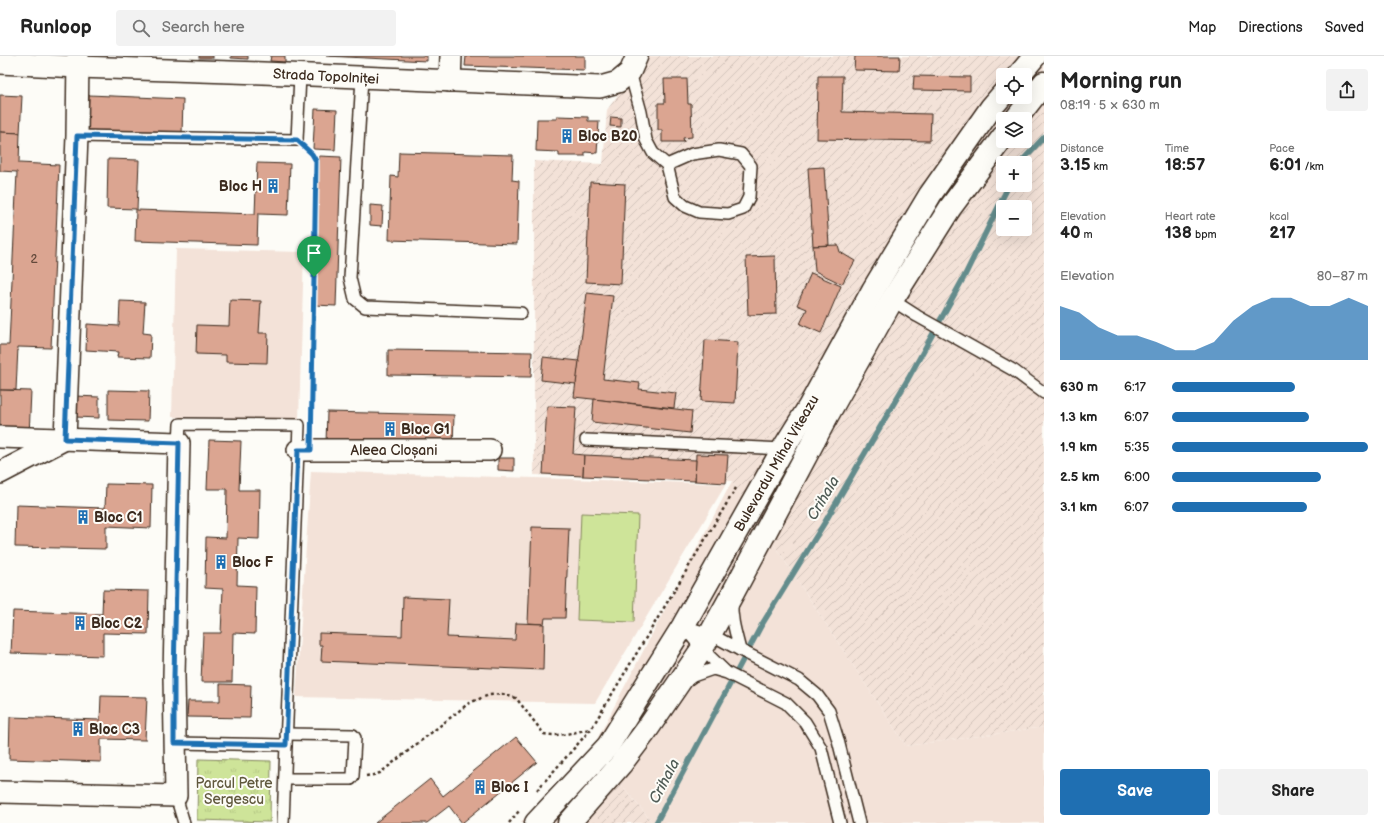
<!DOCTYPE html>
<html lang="en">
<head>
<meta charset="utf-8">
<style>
	:root { --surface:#fff; --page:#f2f2f2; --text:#222; --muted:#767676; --line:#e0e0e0; --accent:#1f6fb2 }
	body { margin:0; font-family:"Balsamiq Sans",sans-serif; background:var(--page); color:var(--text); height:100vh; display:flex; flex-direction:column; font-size:15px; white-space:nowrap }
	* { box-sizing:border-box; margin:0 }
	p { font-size:13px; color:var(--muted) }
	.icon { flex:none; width:22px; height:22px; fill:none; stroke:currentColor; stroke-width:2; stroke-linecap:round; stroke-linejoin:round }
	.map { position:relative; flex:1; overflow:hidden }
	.side { display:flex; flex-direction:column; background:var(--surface); width:340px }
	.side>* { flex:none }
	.tools { position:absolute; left:996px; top:12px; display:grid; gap:8px }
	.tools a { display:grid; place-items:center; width:36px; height:36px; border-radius:4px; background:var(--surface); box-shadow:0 4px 16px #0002; font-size:20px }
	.pin { position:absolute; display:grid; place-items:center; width:34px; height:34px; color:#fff; margin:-41px -17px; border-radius:50% 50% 50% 0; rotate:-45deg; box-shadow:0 0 4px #0007 }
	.pin .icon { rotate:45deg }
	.round { display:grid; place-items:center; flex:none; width:42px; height:42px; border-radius:4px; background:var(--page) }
	.headline { display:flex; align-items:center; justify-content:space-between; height:68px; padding:0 16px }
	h1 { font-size:22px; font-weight:700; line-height:30px }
	.figures { display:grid; grid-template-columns:repeat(3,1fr); gap:6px; height:68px; padding:4px 16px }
	.figures div { display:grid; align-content:center }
	.figures b { font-size:17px; font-weight:700 }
	.figures small { font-size:11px; font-weight:400 }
	.figures p { font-size:11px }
	.chart { height:112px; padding:8px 16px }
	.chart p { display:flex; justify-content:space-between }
	.chart svg { width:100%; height:72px; margin-top:4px; fill:var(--accent); opacity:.7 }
	.button { display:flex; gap:8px; margin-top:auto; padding:8px 16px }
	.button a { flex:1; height:46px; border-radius:4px; background:var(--accent); color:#fff; font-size:16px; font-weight:700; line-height:46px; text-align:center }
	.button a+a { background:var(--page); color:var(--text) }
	ul { padding:0 16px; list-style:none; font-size:13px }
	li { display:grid; grid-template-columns:64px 48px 1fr; align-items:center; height:30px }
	li i { height:10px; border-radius:5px; background:var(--accent) }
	header { display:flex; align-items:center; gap:24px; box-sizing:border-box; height:56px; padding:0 20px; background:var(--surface); border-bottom:1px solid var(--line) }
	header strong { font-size:19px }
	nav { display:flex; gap:22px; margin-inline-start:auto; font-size:14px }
	.search { width:280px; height:36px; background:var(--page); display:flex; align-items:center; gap:10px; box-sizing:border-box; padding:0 14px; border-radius:4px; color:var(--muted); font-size:15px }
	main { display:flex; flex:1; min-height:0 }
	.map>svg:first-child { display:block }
	.built { fill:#f3e2d8 }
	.industrial { fill:url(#industrial-furrows); fill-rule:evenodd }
	.grass { fill:#cee499; stroke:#84875c }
	.park { fill:url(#park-tufts); stroke:#84875c }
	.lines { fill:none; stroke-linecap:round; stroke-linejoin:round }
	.stream { stroke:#638c8c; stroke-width:5.5 }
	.building { fill:#dba591; stroke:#3b2a1e }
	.lane-casing { stroke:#3b2a1e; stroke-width:14 }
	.street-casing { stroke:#3b2a1e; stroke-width:24 }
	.secondary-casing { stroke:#3b2a1e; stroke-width:25 }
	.path { stroke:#3b2a1e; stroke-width:2.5; stroke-dasharray:3 3; stroke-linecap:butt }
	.lane { stroke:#fdfcf7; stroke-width:11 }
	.street { stroke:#fdfcf7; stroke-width:21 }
	.secondary { stroke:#fdfcf7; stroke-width:22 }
	.route-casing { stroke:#fff; stroke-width:8 }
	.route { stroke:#1f6fb2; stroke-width:5 }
	.labels { text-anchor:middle; stroke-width:4; stroke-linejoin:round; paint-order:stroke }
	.number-label { font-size:12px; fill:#63493b }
	.street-label { font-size:14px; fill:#3b2a1e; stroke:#fdfcf7 }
	.poi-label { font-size:14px; font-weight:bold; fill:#3b2a1e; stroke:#fdfcf7; text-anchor:start }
	.park-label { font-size:14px; fill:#60583d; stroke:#fdfcf7 }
	.water-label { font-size:15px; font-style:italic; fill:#4f5b55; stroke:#fdfcf7 }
</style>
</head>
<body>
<header>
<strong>Runloop</strong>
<div class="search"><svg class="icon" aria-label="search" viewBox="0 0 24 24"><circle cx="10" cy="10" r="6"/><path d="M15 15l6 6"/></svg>Search here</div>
<nav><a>Map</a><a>Directions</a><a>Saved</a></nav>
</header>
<main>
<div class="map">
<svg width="1044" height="767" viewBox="0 0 1044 767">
	<defs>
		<pattern id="industrial-furrows" width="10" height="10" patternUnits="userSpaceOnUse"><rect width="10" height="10" fill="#f3e2d8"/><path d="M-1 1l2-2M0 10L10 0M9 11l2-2" fill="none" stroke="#d1c2b9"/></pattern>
		<pattern id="park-tufts" width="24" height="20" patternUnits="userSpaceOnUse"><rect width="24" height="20" fill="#cee499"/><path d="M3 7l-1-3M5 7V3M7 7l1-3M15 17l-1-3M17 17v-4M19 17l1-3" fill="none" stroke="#b2c483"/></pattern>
	</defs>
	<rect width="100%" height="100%" fill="#fdfcf7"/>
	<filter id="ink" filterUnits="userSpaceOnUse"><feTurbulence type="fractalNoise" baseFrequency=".025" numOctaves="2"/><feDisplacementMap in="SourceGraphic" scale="8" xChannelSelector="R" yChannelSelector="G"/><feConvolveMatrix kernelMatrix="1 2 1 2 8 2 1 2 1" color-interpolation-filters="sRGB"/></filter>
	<g filter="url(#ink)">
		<g class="built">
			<polygon points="176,193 304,196 299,364 172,361"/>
			<polygon points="311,415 726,428 595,647 296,641"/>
			<polygon points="732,425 906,690 1044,671 1044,767 653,767 592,693"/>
		</g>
		<g class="industrial">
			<path d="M 646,0 L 1044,0 L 1044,671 L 906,690 L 732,425 L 534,419 L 534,105 L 603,108 L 607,54 ZM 1003,19 L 1025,19 L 1025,41 L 1003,41 ZM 1003,63 L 1025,63 L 1025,85 L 1003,85 ZM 1003,107 L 1025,107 L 1025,129 L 1003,129 ZM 1003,151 L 1025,151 L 1025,173 L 1003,173 Z"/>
			<polygon points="592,693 653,767 520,767"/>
		</g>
		<polygon class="grass" points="581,457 638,459 634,566 577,564"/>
		<polygon class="park" points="198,703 271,705 270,766 197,764"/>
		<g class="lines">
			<g class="stream">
				<polyline points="1020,107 1044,81"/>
				<polyline points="656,767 761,570 825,466 908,323 964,221 1009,129"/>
			</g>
		</g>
		<g class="building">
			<rect x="199" y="0" width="14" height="2"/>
			<polygon points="231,0 248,0 248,3 231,2"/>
			<polygon points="271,0 285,0 285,6 270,5"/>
			<polygon points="326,0 427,0 427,5"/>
			<polygon points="466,0 585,0 585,14 465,10"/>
			<polygon points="855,0 900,0 899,15 854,14"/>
			<polygon points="818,20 843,20 842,56 931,58 930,85 817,83"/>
			<polygon points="914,20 970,21 970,35 913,34"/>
			<polygon points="664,23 687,23 688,48 691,48 692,81 683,82 684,86 662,86 662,74 658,74 658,47 665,47"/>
			<polygon points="0,39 22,40 20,77 0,76"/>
			<polygon points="89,39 183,43 182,78 87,74"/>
			<polygon points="315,53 337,54 335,94 313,93"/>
			<polygon points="557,60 588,61 588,65 599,65 597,97 585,96 585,100 559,100 559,96 536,95 537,63 557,63"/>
			<polygon points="611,61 621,62 621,71 610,70"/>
			<polygon points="0,76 20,77 19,107 59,109 51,292 18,291 16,334 0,334 0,289 9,289 17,116 0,115"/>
			<polygon points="399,96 513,99 512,124 519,125 517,188 389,184 391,120 398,121"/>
			<polygon points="319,100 341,101 336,250 314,249"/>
			<polygon points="108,103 139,104 137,154 255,158 257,107 290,108 288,159 258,158 257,189 135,185 136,153 107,152"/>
			<polygon points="824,111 829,189 813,190 808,112"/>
			<polygon points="590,126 625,128 621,228 586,226"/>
			<polygon points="370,149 383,150 382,170 370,169"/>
			<polygon points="838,189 840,196 855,205 842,228 815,215 813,190"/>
			<polygon points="775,200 776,258 748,259 746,201"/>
			<polygon points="811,217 841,230 821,277 800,268 807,253 797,249"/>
			<polygon points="587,237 613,240 603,323 640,327 639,333 676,337 674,352 574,341"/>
			<polygon points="230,244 261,245 259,277 268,277 267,307 226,306 226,299 196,298 197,269 229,270"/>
			<polygon points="120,245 145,246 143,277 151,278 150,302 117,301 118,296 86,294 87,268 119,270"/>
			<polygon points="705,284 738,286 735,347 701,345"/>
			<polygon points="388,294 532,296 531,321 388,319"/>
			<polygon points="543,301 579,305 576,328 541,324"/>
			<polygon points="0,334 31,335 29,380 0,379"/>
			<polygon points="108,334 149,335 148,365 108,364"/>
			<polygon points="75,340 99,341 99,362 75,361"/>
			<polygon points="594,343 692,355 690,377 592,366"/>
			<polygon points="547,350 576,351 573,398 584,399 583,420 543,418"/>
			<polygon points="327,356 454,359 453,390 326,387"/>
			<polygon points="209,384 241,385 239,434 260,434 259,483 238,482 237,529 256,530 255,578 233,577 232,626 201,626 203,577 221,577 223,533 205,532 206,481 226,482 227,433 207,433"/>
			<polygon points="696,398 728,399 726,427 695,425"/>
			<polygon points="584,399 696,404 695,425 583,420"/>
			<polygon points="498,402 514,402 514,415 498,414"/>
			<polygon points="106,428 152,429 151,472 106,470 106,493 15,491 16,449 105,452"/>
			<polygon points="532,471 569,472 565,562 545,562 544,568 528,567"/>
			<polygon points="103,534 149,535 148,578 103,577 103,600 11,597 13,555 102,558"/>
			<polygon points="403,541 449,543 447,581 515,584 516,567 544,568 543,614 321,605 322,589 319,589 319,577 402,580"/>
			<polygon points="220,628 251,629 250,662 187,661 188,645 220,645"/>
			<polygon points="101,640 147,641 145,684 101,683 101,706 9,703 10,661 100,664"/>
			<polygon points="516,681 537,706 462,767 449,750 427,767 375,767 430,723 443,740"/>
		</g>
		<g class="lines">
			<defs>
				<g id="lane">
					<polyline points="630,16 641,56 646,84 653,97 667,109 675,141 685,150 699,156 728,158 743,153 749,141 751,110 741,98 719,94 692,98 667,109"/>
					<polyline points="362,22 350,222 355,243 365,251 521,257"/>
					<polyline points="77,80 297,84 300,19"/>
					<polyline points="892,244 917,260 1013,314 1044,337"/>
					<polyline points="586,384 783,393"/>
					<path d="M 732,546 C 731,563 736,578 740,594"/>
					<polyline points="683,570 710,578 740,594 799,624 817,639 829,655 838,684 859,767"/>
					<polyline points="683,570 702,593 726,616"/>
					<polyline points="686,625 693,620 713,613 727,617 786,647 805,666 821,692 840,767"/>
					<polyline points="175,687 286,689 299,369 180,368 179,387"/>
					<polyline points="285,723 351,723 353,720 355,682 353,679 286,678"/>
					<polyline points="176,740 184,767"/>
					<polyline points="283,767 286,689"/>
				</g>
				<g id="street">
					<polyline points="0,7 78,11 263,17 600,31 618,26 630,16 637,0"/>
					<polyline points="450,25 451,0"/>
					<polyline points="0,381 179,387 174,620 176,740 0,736"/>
					<polyline points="298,394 490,394"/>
					<polyline points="0,417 65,383 77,80 78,0"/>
				</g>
				<g id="secondary">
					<polyline points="1019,19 1035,0"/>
					<polyline points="1016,63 1044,27"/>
					<polyline points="536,767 608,690 683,570 783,393 809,351 873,234 930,139 991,52 1003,38"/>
					<polyline points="569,767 621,708 646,675 702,593 733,537 827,360 892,244 950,152 1003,81"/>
				</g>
			</defs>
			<use href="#lane" class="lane-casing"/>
			<use href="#street" class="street-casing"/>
			<use href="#secondary" class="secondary-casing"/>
			<g class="path">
				<polyline points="307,94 312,98 316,105 312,362"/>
				<path d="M 366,720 L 373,719 L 380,717 L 469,647 L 489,639 L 502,638 L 516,642 L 544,678 C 559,681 575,676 590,673"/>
				<polyline points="537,734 591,673 736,432"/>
				<polyline points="509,767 519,755"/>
			</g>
			<use href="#lane" class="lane"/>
			<use href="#street" class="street"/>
			<use href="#secondary" class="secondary"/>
		</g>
	</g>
	<g class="lines" filter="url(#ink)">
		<defs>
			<polygon id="route" points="77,80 297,84 312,98 316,105 311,394 298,394 286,689 174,687 174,620 179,387 65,383"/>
		</defs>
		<use href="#route" class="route-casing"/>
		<use href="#route" class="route"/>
	</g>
	<defs>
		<symbol id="building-bare" viewBox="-9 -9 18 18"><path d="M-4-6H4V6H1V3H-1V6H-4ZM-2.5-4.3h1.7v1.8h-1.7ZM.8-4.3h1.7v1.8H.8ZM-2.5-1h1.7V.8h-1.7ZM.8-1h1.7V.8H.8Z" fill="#1f6fb2" stroke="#fdfcf7" stroke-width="2.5" paint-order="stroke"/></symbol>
	</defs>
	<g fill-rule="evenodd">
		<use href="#building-bare" x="557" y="70" width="20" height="20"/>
		<use href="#building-bare" x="263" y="120" width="20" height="20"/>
		<use href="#building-bare" x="380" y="363" width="20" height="20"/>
		<use href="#building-bare" x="73" y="451" width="20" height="20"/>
		<use href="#building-bare" x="211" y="496" width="20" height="20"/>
		<use href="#building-bare" x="70" y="557" width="20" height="20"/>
		<use href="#building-bare" x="68" y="663" width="20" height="20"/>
		<use href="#building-bare" x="470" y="721" width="20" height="20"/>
	</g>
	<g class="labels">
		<g class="number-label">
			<text x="34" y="207">2</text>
		</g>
		<g class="street-label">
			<text transform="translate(326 20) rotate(3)" y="5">Strada Topolniței</text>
			<text x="394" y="399">Aleea Cloșani</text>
			<text transform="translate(776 407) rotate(-60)" y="5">Bulevardul Mihai Viteazu</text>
		</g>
		<g class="poi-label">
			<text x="578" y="85">Bloc B20</text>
			<text x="262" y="135" text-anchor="end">Bloc H</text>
			<text x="401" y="378">Bloc G1</text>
			<text x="94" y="466">Bloc C1</text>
			<text x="232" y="511">Bloc F</text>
			<text x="91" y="572">Bloc C2</text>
			<text x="89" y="678">Bloc C3</text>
			<text x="491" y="736">Bloc I</text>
		</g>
		<g class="park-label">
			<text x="234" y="732">Parcul Petre<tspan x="234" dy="16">Sergescu</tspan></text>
		</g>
		<g class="water-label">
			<text transform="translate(823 442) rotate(-59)" y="5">Crihala</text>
			<text transform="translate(664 725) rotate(-62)" y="5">Crihala</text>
		</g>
	</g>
</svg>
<div class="tools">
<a><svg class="icon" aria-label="locate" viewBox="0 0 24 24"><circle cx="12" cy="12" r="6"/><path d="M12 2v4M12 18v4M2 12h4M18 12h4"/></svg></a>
<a><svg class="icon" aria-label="layers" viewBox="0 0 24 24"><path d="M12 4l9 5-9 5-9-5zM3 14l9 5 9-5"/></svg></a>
<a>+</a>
<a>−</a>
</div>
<div class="pin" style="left:314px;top:221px;background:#1e9e55"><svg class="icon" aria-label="arrive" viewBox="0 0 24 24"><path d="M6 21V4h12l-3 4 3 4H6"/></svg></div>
</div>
<section class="side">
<div class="headline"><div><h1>Morning run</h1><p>08:19 · 5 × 630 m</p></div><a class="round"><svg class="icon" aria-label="share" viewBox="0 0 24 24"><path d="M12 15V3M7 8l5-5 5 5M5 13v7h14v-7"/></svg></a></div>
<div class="figures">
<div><p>Distance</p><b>3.15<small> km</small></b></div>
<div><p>Time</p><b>18:57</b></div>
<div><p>Pace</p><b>6:01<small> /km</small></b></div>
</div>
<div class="figures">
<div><p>Elevation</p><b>40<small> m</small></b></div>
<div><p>Heart rate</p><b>138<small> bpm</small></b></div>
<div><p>kcal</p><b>217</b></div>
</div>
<div class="chart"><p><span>Elevation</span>80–87 m</p>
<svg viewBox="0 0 160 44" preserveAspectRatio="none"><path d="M0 44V11L10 15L20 24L30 29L40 29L50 33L60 38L70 38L80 33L90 20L100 11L110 6L120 6L130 11L140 11L150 6L160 11V44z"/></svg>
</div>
<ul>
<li><b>630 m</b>6:17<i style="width:63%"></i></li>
<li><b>1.3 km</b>6:07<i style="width:70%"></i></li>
<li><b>1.9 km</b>5:35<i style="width:100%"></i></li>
<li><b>2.5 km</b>6:00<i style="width:76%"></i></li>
<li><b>3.1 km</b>6:07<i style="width:69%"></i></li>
</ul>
<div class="button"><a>Save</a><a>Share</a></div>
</section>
</main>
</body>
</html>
